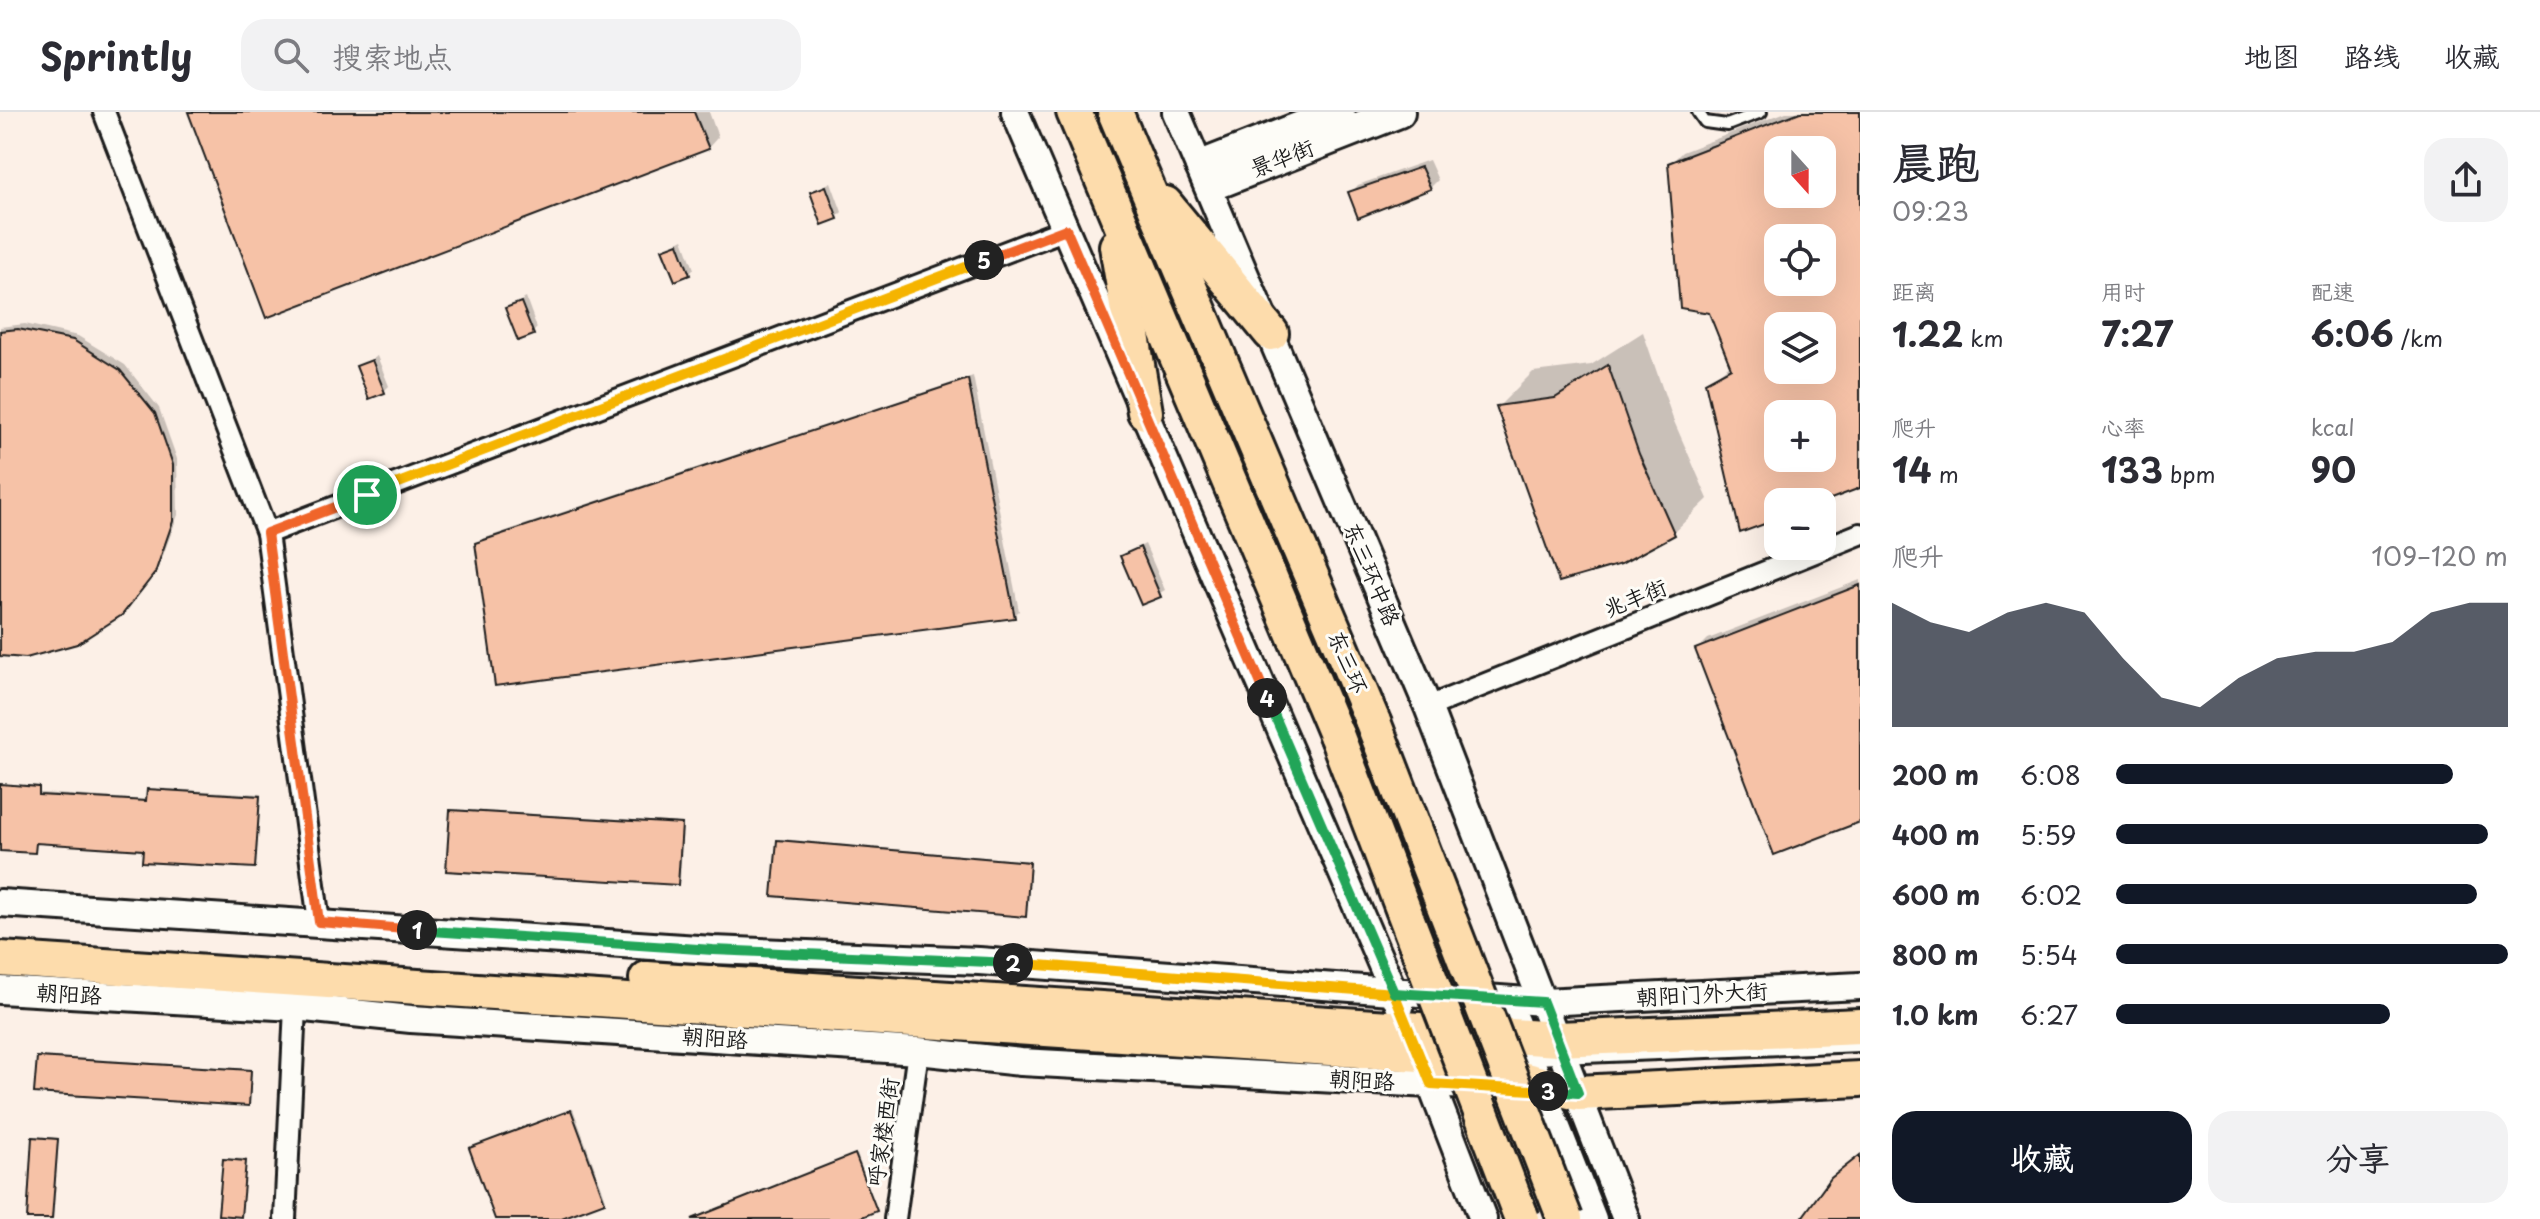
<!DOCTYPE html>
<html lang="zh">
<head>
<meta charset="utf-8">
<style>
	:root { --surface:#fff; --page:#f2f2f3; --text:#2b2b33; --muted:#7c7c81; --line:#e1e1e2; --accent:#111827 }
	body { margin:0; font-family:"Playpen Sans","LXGW WenKai TC",sans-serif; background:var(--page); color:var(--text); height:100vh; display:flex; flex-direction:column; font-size:30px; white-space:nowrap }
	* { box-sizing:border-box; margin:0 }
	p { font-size:26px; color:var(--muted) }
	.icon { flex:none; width:44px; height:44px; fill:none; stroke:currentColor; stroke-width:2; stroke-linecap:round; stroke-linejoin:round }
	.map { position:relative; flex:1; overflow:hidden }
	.panel { display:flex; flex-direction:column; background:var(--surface); width:680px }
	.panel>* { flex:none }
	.needle { width:52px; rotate:159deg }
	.tools { position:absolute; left:1764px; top:24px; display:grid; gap:16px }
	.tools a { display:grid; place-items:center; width:72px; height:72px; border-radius:16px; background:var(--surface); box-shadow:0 8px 32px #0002; font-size:40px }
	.pin { position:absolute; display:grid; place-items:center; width:68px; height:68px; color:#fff; margin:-34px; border:4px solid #fff; border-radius:50%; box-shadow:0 2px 8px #0007 }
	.km { position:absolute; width:40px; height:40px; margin:-20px; border-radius:50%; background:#222; color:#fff; font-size:22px; line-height:40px; text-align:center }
	.round { display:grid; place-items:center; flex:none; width:84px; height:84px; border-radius:24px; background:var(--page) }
	.summary { display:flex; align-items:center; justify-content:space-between; height:136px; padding:0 32px }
	h1 { font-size:44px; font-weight:700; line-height:60px }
	.figures { display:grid; grid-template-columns:repeat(3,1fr); gap:12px; height:136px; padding:8px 32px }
	.figures div { display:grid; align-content:center }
	.figures b { font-size:34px; font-weight:700 }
	.figures small { font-size:22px; font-weight:400 }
	.figures p { font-size:22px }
	.chart { height:224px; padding:16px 32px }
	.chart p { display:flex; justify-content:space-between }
	.chart svg { width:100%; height:144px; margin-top:8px; fill:var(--accent); opacity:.7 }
	.action { display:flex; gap:16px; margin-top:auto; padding:16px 32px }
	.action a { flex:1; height:92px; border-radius:24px; background:var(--accent); color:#fff; font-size:32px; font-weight:700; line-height:92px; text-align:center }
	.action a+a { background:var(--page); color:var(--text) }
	ul { padding:0 32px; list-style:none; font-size:26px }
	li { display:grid; grid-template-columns:128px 96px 1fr; align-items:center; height:60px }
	li i { height:20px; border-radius:10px; background:var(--accent) }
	header { display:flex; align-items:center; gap:48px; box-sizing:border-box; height:112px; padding:0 40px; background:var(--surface); border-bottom:2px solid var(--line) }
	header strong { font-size:38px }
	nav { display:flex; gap:44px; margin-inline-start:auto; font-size:28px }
	.search { width:560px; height:72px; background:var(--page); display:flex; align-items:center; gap:20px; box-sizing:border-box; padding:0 28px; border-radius:24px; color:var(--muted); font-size:30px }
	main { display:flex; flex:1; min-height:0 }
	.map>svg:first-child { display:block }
	.shadow { fill:#0003; fill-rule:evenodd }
	.building { fill:#f6c2a7; stroke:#1c1c1c; stroke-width:2; fill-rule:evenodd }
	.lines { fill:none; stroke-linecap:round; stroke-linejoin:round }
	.service-casing { stroke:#1c1c1c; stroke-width:16 }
	.minor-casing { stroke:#1c1c1c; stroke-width:26 }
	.tertiary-casing { stroke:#1c1c1c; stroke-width:32 }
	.secondary-casing { stroke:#1c1c1c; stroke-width:36 }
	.trunk-casing { stroke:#1c1c1c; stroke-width:40 }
	.service { stroke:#fdfcf7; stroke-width:10 }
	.minor { stroke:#fdfcf7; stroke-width:20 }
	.tertiary { stroke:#fdfcf7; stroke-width:26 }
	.secondary { stroke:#fdfcf7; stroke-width:30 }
	.trunk { stroke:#fddcac; stroke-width:34 }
	.trunk-bridge-casing { stroke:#1c1c1c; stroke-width:40; stroke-linecap:butt }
	.trunk-bridge { stroke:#fddcac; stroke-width:34 }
	.split-1-casing { stroke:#fff; stroke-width:16 }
	.split-2-casing { stroke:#fff; stroke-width:16 }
	.split-3-casing { stroke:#fff; stroke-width:16 }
	.split-4-casing { stroke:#fff; stroke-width:16 }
	.split-5-casing { stroke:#fff; stroke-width:16 }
	.split-6-casing { stroke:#fff; stroke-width:16 }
	.split-1 { stroke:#f0652b; stroke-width:10 }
	.split-2 { stroke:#22a559; stroke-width:10 }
	.split-3 { stroke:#f5b400; stroke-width:10 }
	.split-4 { stroke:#22a559; stroke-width:10 }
	.split-5 { stroke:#f0652b; stroke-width:10 }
	.split-6 { stroke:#f5b400; stroke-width:10 }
	.labels { text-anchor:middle; stroke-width:6; stroke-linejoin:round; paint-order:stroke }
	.street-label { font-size:22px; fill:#1c1c1c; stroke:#fdfcf7 }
</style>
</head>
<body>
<header>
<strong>Sprintly</strong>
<div class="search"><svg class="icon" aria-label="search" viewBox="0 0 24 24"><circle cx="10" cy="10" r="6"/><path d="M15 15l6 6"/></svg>搜索地点</div>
<nav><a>地图</a><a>路线</a><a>收藏</a></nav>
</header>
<main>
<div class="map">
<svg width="1860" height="1107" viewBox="0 0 1860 1107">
	<rect width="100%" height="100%" fill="#fcf0e7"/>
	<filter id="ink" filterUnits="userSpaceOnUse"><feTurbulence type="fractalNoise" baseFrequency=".0125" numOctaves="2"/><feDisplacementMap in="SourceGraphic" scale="16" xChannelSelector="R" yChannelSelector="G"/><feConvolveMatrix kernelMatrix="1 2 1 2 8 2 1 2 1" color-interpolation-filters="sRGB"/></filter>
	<g filter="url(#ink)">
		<g class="shadow">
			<polygon points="189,0 709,0 718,25 708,36"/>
			<path d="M 1786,0 L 1860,0 L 1860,374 L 1817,390 L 1778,390 L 1778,405 L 1707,271 L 1731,252 L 1670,52 L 1682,40 ZM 1778,38 L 1822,38 L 1822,82 L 1778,82 ZM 1778,126 L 1822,126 L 1822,170 L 1778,170 ZM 1778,214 L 1822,214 L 1822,258 L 1778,258 ZM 1778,302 L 1822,302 L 1822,346 L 1778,346 Z"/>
			<polygon points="1429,48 1438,68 1430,76 1351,81 1358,73"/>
			<polygon points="831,70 842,100 837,105 812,80"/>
			<polygon points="683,127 694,157 689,162 664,137"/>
			<polygon points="526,186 537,216 532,221 507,197"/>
			<polygon points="25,212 78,224 125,253 159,296 177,347 178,403 159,454 126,495 0,542 0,215"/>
			<polygon points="1643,220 1673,307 1708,387 1673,421 1498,295 1533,260 1591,253"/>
			<polygon points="377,244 389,274 384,279 359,254"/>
			<polygon points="973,264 1019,499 1014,504 477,432 482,427"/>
			<polygon points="1145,432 1165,478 1142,491 1122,444"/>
			<polygon points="1860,468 1860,708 1697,538 1708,527"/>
			<polygon points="0,671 40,674 40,681 148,688 150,676 261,682 256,752 145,736 37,729 34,739 0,737"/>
			<polygon points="454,697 683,711 680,769 452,699"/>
			<polygon points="781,727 1031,749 1027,801 779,729"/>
			<polygon points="41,944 252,957 250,990 39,946"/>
			<polygon points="573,997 606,1087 554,1107 497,1107 471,1036"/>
			<polygon points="36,1024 59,1026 53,1107 29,1107"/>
			<polygon points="857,1042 876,1097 851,1107 717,1107 716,1097"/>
			<polygon points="226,1046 247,1047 240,1103 224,1048"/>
		</g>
		<g class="building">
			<polygon points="188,0 694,0 709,37 266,206"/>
			<path d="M 1800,0 L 1860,0 L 1860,376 L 1823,390 L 1778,390 L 1778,407 L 1740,421 L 1705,270 L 1731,256 L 1709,201 L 1680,196 L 1668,51 ZM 1778,38 L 1822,38 L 1822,82 L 1778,82 ZM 1778,126 L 1822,126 L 1822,170 L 1778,170 ZM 1778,214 L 1822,214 L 1822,258 L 1778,258 ZM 1778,302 L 1822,302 L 1822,346 L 1778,346 Z"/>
			<polygon points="1421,55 1431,77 1358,106 1348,80"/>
			<polygon points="826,74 838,107 822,113 810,80"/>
			<polygon points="678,131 690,163 675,169 662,137"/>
			<polygon points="521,190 534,223 518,229 505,196"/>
			<polygon points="18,217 73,228 120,258 155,301 173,353 173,409 155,461 122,503 77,532 26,546 0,544 0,219"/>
			<polygon points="372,248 385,281 369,287 356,254"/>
			<polygon points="1608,253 1639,342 1675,423 1621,452 1559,470 1496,294 1555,286"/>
			<polygon points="968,267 1015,506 495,574 475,431"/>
			<polygon points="1140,435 1161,485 1141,493 1120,444"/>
			<polygon points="1860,473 1860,710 1774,743 1695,537"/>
			<polygon points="0,672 39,675 39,683 146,689 147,677 260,684 255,756 142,750 143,738 36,731 35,741 0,739"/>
			<polygon points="450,698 682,712 678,773 446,759"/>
			<polygon points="777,728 1030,750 1026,805 772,784"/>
			<polygon points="37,945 251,958 249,994 34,981"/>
			<polygon points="571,998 605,1090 559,1107 495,1107 469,1036"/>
			<polygon points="32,1025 58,1027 52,1107 27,1107"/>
			<polygon points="855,1042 877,1099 857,1107 692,1107"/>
			<polygon points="1860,1043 1860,1107 1801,1107 1831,1066"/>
			<polygon points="223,1047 246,1049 241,1105 218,1103"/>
		</g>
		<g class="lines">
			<defs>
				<g id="service">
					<polyline points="1698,0 1705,10 1727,13 1761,0"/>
					<polyline points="1534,947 1860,934"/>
				</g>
				<g id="minor">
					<polyline points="104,0 267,421 319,810"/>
					<polyline points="267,421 1066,117"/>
					<polyline points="1428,595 1860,422"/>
					<polyline points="285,1107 295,895"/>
					<polyline points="895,1107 918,939"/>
				</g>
				<g id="tertiary">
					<polyline points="1015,0 1400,895"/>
					<polyline points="1176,0 1428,595 1626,1107"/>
					<polyline points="0,791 713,838 979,849 1543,890 1860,874"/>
					<polyline points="0,878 295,895 411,907 918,939 1021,950 1486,975"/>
					<polyline points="1515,909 1593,1107"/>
					<polyline points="1425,957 1483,1107"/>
				</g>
				<g id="secondary">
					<polyline points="1201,54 1339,0"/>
					<polyline points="1210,74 1399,0"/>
				</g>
				<g id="trunk">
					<polyline points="1074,0 1337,625"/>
					<polyline points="1115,0 1373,610"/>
					<polyline points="1165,92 1271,221"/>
					<polyline points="1117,134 1145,300"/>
					<polyline points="0,847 1420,942 1578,981 1860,967"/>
					<polyline points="647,867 1558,927 1860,914"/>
				</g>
			</defs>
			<use href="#service" class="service-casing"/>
			<use href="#minor" class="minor-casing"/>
			<use href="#tertiary" class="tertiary-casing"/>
			<use href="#secondary" class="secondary-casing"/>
			<use href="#trunk" class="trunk-casing"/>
			<use href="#service" class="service"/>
			<use href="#minor" class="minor"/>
			<use href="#tertiary" class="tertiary"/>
			<use href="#secondary" class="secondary"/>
			<use href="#trunk" class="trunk"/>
			<defs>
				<g id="trunk-bridge">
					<polyline points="1373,610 1565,1107"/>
					<polyline points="1337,625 1522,1107"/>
				</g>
			</defs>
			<use href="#trunk-bridge" class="trunk-bridge-casing"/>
			<use href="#trunk-bridge" class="trunk-bridge"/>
		</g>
	</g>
	<g class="lines" filter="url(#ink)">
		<defs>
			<polyline id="split-1" points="367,383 267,421 319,810 417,818"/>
			<polyline id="split-2" points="417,818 713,838 1013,851"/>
			<polyline id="split-3" points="1013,851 1394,881 1431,972 1548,979"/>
			<polyline id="split-4" points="1267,586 1394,881 1543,890 1578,981 1548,979"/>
			<polyline id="split-5" points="984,148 1066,117 1267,586"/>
			<polyline id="split-6" points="367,383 984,148"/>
		</defs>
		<use href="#split-1" class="split-1-casing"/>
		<use href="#split-2" class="split-2-casing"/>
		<use href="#split-3" class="split-3-casing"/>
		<use href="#split-4" class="split-4-casing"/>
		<use href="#split-5" class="split-5-casing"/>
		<use href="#split-6" class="split-6-casing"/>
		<use href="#split-1" class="split-1"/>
		<use href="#split-2" class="split-2"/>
		<use href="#split-3" class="split-3"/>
		<use href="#split-4" class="split-4"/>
		<use href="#split-5" class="split-5"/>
		<use href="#split-6" class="split-6"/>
	</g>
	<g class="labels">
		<g class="street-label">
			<text transform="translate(1282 46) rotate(-21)" y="8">景华街</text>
			<text transform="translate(1372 462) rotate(67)" y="8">东三环中路</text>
			<text transform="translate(1635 486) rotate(-22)" y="8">兆丰街</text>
			<text transform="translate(1348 550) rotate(67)" y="8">东三环</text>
			<text transform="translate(69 882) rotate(3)" y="8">朝阳路</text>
			<text transform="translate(1702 882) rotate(-3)" y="8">朝阳门外大街</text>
			<text transform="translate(715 926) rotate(4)" y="8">朝阳路</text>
			<text transform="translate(1362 968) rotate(3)" y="8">朝阳路</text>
			<text transform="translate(883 1020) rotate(-82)" y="8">呼家楼西街</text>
		</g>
	</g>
</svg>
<div class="tools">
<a><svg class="needle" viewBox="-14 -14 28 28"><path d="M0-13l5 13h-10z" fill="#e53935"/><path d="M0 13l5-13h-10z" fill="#7c7c81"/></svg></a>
<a><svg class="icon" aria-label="locate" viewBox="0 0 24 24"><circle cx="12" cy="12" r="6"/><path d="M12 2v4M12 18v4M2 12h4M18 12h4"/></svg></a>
<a><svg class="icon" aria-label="layers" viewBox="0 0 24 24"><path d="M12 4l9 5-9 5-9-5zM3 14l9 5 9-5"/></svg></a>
<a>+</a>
<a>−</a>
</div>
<div class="pin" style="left:367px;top:383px;background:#1e9e55"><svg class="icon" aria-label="arrive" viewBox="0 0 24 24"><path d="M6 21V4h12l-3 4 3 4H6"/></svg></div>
<b class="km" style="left:417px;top:818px">1</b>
<b class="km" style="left:1013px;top:851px">2</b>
<b class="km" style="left:1548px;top:979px">3</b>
<b class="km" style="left:1267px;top:586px">4</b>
<b class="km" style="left:984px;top:148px">5</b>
</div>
<section class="panel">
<div class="summary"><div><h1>晨跑</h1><p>09:23</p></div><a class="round"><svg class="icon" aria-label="share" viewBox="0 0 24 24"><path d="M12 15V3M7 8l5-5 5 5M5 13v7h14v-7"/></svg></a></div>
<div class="figures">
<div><p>距离</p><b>1.22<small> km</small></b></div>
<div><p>用时</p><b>7:27</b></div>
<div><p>配速</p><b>6:06<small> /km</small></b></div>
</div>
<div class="figures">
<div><p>爬升</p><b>14<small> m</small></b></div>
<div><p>心率</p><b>133<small> bpm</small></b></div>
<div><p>kcal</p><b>90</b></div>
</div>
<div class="chart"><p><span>爬升</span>109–120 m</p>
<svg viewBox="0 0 160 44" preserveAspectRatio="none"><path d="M0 44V6L10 12L20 15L30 9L40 6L50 9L60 23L70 35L80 38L90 29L100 23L110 21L120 21L130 18L140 9L150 6L160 6V44z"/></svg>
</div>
<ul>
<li><b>200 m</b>6:08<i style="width:86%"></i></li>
<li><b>400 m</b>5:59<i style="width:95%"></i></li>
<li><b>600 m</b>6:02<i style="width:92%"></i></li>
<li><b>800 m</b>5:54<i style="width:100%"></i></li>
<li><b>1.0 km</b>6:27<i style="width:70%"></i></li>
</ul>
<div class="action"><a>收藏</a><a>分享</a></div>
</section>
</main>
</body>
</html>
